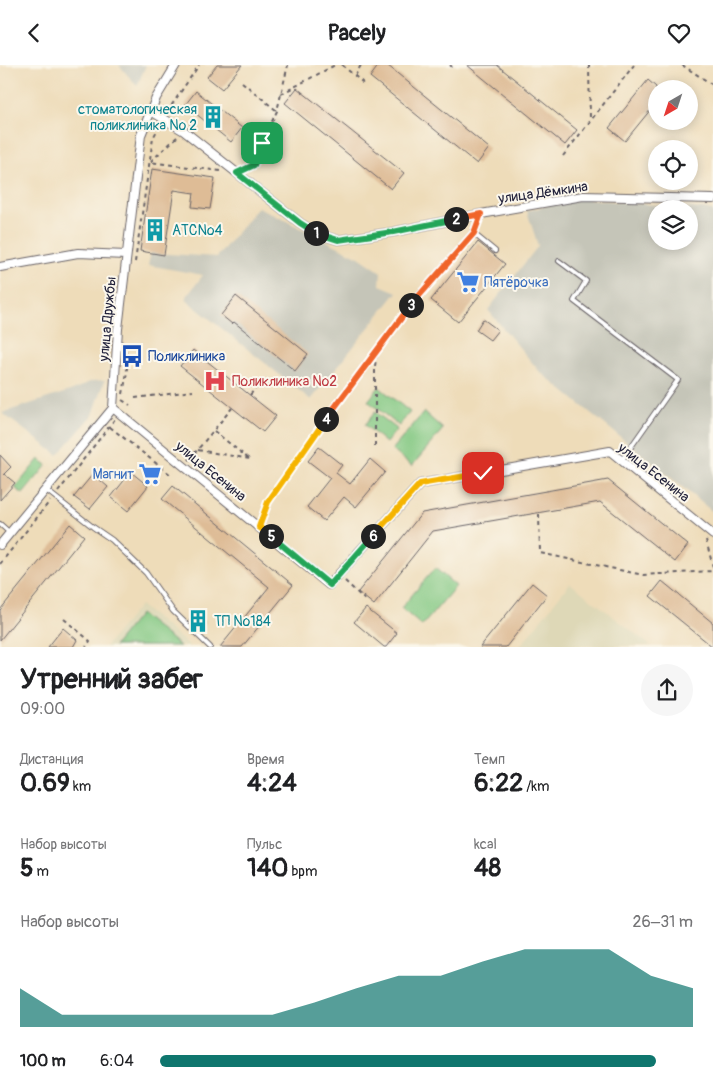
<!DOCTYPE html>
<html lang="ru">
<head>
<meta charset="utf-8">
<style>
	:root { --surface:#fff; --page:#f6f6f6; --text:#202124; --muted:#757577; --accent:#0f766e }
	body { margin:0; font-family:Pangolin,sans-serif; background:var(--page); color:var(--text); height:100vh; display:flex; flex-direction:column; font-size:19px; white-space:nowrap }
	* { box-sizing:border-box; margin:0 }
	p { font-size:16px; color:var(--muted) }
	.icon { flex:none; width:28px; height:28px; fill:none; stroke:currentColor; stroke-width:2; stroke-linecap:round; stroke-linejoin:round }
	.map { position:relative; height:582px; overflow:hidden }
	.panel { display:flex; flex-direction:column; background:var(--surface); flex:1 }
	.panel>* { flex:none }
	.needle { width:32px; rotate:219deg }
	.tools { position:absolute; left:648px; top:15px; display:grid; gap:10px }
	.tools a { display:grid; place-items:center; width:50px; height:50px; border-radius:50%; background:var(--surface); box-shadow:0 2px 12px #0003; font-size:25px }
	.pin { position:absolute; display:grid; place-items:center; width:42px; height:42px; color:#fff; margin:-21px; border-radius:10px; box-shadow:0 2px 8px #0006 }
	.km { position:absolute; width:25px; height:25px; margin:-12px; border-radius:50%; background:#222; color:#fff; font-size:14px; line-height:25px; text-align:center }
	.round { display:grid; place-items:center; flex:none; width:52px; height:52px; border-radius:26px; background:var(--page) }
	.headline { display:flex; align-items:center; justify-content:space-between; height:85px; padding:0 20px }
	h1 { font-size:28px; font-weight:800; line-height:38px }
	.figures { display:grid; grid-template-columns:repeat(3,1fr); gap:8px; height:85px; padding:5px 20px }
	.figures div { display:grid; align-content:center }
	.figures b { font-size:25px; font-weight:800 }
	.figures small { font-size:14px; font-weight:400 }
	.figures p { font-size:14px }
	.chart { height:140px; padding:10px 20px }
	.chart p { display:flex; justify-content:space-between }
	.chart svg { width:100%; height:90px; margin-top:5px; fill:var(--accent); opacity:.7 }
	ul { padding:0 20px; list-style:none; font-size:16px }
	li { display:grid; grid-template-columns:80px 60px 1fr; align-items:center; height:38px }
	li i { height:12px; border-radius:6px; background:var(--accent) }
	header { display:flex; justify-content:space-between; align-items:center; height:65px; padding:0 20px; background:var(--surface); font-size:22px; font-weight:800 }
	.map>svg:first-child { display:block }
	.built { fill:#ded8b7 }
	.industrial { fill:#c5c5b8; fill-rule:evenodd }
	.green { fill:#82c781; stroke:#52745e }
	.building { fill:#debc96 }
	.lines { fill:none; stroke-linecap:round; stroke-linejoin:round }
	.service-casing { stroke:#696367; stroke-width:6 }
	.minor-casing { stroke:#696367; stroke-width:10 }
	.path { stroke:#696367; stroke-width:2; stroke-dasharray:4 4; stroke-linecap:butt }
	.service { stroke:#fff; stroke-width:4 }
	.minor { stroke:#fff; stroke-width:8 }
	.split-1-casing { stroke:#fff; stroke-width:10 }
	.split-2-casing { stroke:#fff; stroke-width:10 }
	.split-3-casing { stroke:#fff; stroke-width:10 }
	.split-4-casing { stroke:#fff; stroke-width:10 }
	.split-5-casing { stroke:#fff; stroke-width:10 }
	.split-6-casing { stroke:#fff; stroke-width:10 }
	.split-7-casing { stroke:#fff; stroke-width:10 }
	.split-1 { stroke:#22a559; stroke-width:6 }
	.split-2 { stroke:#22a559; stroke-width:6 }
	.split-3 { stroke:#f0652b; stroke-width:6 }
	.split-4 { stroke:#f0652b; stroke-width:6 }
	.split-5 { stroke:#f5b400; stroke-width:6 }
	.split-6 { stroke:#22a559; stroke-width:6 }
	.split-7 { stroke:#f5b400; stroke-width:6 }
	.labels { text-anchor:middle; stroke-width:4; stroke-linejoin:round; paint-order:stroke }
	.culture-label { font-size:14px; fill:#0d838f; stroke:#fbf7ec; text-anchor:start }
	.street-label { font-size:14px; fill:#22223b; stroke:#fbf7ec }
	.shop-label { font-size:14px; fill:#366cbe; stroke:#fbf7ec; text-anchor:start }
	.transit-label { font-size:14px; fill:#164399; stroke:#fbf7ec; text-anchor:start }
	.health-label { font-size:14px; fill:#be3a42; stroke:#fbf7ec; text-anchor:start }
</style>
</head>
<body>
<header><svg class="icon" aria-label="back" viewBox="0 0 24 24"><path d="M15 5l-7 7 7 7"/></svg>Pacely<svg class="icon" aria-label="heart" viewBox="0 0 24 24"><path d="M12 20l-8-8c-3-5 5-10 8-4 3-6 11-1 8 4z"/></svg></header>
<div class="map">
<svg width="713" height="582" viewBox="0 0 713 582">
	<rect width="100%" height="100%" fill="#fbf7ec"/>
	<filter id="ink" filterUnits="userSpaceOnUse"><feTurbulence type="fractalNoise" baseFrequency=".02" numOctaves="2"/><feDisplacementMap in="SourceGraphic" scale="10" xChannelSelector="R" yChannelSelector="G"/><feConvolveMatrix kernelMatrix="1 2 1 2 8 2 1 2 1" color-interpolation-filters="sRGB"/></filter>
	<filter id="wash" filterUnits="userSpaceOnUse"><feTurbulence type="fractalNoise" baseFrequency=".0096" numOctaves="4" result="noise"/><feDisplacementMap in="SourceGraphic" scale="20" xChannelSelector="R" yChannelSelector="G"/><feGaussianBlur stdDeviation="1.12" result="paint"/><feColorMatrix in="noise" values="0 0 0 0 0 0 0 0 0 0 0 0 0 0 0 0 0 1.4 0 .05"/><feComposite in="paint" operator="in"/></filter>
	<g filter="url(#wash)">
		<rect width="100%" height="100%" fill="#eedcb9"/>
		<g class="built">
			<polygon points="570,518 651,581 520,581"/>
			<polygon points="140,540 190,581 105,582"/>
		</g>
		<g class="industrial">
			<polygon points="119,0 146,0 137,21"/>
			<path d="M 574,133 L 713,145 L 713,447 L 540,307 L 488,245 L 538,181 L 527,146 ZM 656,144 L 689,144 L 689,176 L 656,176 Z"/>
			<polygon points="258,142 359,192 381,207 380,220 397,227 311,335 185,234 203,210 148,200 151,188 217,192"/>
			<polygon points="105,315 93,350 58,390 2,348 73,325 92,316"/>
		</g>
		<g class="green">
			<polygon points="379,322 410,347 399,361 368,336"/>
			<polygon points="375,347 397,364 386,378 365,360"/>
			<polygon points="424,347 443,364 412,401 392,385"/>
			<polygon points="39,394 47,400 23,429 15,423"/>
			<polygon points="435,503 456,521 422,561 401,543"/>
			<polygon points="140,549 180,581 114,581"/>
		</g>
		<g id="blocks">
			<g class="building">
				<polygon points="217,0 242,0 222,24 207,12"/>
				<polygon points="379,0 387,0 489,83 477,99 370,12"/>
				<polygon points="467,0 497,0 577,65 565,80"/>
				<polygon points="648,15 656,22 656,38 625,76 609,63"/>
				<polygon points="297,23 404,108 391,124 285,38"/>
				<polygon points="196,26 242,63 231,77 185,40"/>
				<polygon points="152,104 215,113 210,144 192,142 194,128 174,125 164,190 140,186"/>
				<polygon points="478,177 505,199 458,257 431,235"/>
				<polygon points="236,231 308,289 295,306 234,257 232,259 221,250"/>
				<polygon points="483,254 498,265 490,275 476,265"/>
				<polygon points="193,285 276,351 263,367 180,301"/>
				<polygon points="319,382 342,400 336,408 350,419 370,394 385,407 356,442 344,432 324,456 307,442 330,413 308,396"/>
				<polygon points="0,390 11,402 4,409 15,418 0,435"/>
				<polygon points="131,407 148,421 128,446 111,432"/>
				<polygon points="93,409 108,422 90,444 74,432"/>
				<polygon points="608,415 688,480 675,497 600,437 433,466 374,540 358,527 422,448"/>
				<polygon points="173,421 293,520 242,582 220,582 269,522 162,434"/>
				<polygon points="70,459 84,471 0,575 0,545"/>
				<polygon points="662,516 713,558 713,582 650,531"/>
				<polygon points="532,518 547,530 506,582 480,582"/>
				<polygon points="366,543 397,568 386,582 384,582 354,557"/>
				<polygon points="194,548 206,557 201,564 189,555"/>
				<polygon points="63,563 77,575 73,582 48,582"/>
			</g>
		</g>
	</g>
	<g filter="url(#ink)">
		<use href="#blocks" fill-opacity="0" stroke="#696367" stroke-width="1"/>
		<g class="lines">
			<defs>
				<g id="service">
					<polyline points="473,168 495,186"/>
					<polyline points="559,196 586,216 574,236 678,315 621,396"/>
					<polyline points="412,238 473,168 481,150"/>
					<polyline points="46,425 93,462 112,475 146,508 173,546 210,582"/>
					<polyline points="0,459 10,468"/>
				</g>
				<g id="minor">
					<polyline points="151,46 184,66 300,158 318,169 338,175 393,167 481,149 583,131 713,134"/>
					<polyline points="0,202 78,188 126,190"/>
					<polyline points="113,343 329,520 420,419 610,386 713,470"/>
					<polyline points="0,480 113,343 118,264 141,70 156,33 176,0"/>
				</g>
			</defs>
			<use href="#service" class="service-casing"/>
			<use href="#minor" class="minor-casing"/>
			<g class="path">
				<polyline points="342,0 362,17 363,21"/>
				<polyline points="450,0 452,2"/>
				<polyline points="589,0 590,55"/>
				<polyline points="682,0 713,20"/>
				<polyline points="355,11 361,0"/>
				<polyline points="242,17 277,46"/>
				<polyline points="281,29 335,0"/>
				<polyline points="167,47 199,0"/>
				<polyline points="190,60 196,55"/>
				<polyline points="177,72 150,97 220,106"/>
				<polyline points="563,91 634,0"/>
				<polyline points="246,104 254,100 262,77 277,46 288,0"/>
				<polyline points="135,197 153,73 160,60"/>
				<polyline points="123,329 127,307 126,286"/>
				<polyline points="250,330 265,312"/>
				<polyline points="135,333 193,326"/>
				<polyline points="122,335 130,340"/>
				<polyline points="110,362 171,410"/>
				<polyline points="214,366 249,394"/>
				<polyline points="375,381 375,301 377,287"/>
				<polyline points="198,385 250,394"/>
				<polyline points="189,395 232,343"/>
				<polyline points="58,427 115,354"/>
				<polyline points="539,449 540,488 643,510 713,506"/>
				<polyline points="262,455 267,437 332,345 408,243"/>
				<polyline points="706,475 713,502"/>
				<polyline points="0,499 50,436"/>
				<polyline points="345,516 365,535"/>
				<polyline points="64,554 90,576 86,582"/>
			</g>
			<use href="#service" class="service"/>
			<use href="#minor" class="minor"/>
		</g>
	</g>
	<g class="lines" filter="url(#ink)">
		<defs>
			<polyline id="split-1" points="262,78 254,100 237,108 300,158 316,168"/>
			<polyline id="split-2" points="316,168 338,175 393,167 456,154"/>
			<polyline id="split-3" points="411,240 474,168 481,149 456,154"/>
			<polyline id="split-4" points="326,354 411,240"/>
			<polyline id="split-5" points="271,471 259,462 268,437 326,354"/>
			<polyline id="split-6" points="271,471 330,520 373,471"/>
			<polyline id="split-7" points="373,471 420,419 483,408"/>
		</defs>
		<use href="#split-1" class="split-1-casing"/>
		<use href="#split-2" class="split-2-casing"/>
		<use href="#split-3" class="split-3-casing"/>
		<use href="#split-4" class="split-4-casing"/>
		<use href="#split-5" class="split-5-casing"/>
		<use href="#split-6" class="split-6-casing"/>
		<use href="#split-7" class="split-7-casing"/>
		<use href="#split-1" class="split-1"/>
		<use href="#split-2" class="split-2"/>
		<use href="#split-3" class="split-3"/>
		<use href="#split-4" class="split-4"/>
		<use href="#split-5" class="split-5"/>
		<use href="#split-6" class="split-6"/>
		<use href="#split-7" class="split-7"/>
	</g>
	<defs>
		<symbol id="building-bare" viewBox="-9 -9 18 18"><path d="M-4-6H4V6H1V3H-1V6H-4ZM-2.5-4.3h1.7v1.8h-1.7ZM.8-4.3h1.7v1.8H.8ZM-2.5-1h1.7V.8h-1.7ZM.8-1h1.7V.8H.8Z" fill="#0f9aa8" stroke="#fbf7ec" stroke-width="2.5" paint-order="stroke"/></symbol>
		<symbol id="supermarket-bare" viewBox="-9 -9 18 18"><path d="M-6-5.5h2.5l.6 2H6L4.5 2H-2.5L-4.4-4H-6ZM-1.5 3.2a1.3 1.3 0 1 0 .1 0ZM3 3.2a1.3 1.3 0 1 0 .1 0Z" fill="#3f7fe0" stroke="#fbf7ec" stroke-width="2.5" paint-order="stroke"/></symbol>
		<symbol id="bus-bare" viewBox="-9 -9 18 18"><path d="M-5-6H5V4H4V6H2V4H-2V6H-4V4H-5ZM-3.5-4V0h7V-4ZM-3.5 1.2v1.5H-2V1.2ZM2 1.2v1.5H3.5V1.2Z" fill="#1a4fb4" stroke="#fbf7ec" stroke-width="2.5" paint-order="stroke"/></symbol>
		<symbol id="hospital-bare" viewBox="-9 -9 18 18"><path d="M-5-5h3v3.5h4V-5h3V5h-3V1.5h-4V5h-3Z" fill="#e0444e" stroke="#fbf7ec" stroke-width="2.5" paint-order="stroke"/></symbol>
	</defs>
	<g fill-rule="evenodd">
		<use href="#building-bare" x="197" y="36" width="32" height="32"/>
		<use href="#building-bare" x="139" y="149" width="32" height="32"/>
		<use href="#supermarket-bare" x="452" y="201" width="32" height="32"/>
		<use href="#bus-bare" x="116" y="275" width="32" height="32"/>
		<use href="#hospital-bare" x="199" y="300" width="32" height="32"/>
		<use href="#supermarket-bare" x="134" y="393" width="32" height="32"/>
		<use href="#building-bare" x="182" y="540" width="32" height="32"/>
	</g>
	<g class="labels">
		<g class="culture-label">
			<text x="197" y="49" text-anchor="end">стоматологическая<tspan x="197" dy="16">поликлиника № 2</tspan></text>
			<text x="172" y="170">АТС№4</text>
			<text x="214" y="561">ТП №184</text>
		</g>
		<g class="street-label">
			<text transform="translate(543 127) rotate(-8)" y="5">улица Дёмкина</text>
			<text transform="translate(107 254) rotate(-85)" y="5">улица Дружбы</text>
			<text transform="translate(211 406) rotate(39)" y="5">улица Есенина</text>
			<text transform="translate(654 407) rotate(38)" y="5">улица Есенина</text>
		</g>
		<g class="shop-label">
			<text x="484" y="222">Пятёрочка</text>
			<text x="134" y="414" text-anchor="end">Магнит</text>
		</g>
		<g class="transit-label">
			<text x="148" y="296">Поликлиника</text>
		</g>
		<g class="health-label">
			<text x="232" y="321">Поликлиника №2</text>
		</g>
	</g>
</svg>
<div class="tools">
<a><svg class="needle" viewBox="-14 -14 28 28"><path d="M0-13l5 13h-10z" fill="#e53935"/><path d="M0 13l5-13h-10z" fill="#757577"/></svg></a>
<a><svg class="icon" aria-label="locate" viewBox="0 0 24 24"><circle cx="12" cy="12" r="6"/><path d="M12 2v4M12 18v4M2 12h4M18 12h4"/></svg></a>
<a><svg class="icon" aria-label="layers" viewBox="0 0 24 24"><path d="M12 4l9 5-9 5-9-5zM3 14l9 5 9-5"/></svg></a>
</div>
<div class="pin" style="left:262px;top:78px;background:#1e9e55"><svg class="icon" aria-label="arrive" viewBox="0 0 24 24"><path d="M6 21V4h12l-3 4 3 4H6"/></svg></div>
<div class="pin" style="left:483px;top:408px;background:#d93025"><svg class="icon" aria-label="check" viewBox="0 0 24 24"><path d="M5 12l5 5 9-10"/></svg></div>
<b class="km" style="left:316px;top:168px">1</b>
<b class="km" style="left:456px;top:154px">2</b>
<b class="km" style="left:411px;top:240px">3</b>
<b class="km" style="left:326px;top:354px">4</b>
<b class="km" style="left:271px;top:471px">5</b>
<b class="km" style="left:373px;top:471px">6</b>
</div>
<section class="panel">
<div class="headline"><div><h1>Утренний забег</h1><p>09:00</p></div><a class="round"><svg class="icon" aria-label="share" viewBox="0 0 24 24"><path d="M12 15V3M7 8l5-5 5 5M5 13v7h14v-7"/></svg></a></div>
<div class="figures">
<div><p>Дистанция</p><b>0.69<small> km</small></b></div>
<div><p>Время</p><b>4:24</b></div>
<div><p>Темп</p><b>6:22<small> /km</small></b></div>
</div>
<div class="figures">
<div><p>Набор высоты</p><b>5<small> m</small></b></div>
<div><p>Пульс</p><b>140<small> bpm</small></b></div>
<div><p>kcal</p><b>48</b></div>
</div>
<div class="chart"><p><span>Набор высоты</span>26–31 m</p>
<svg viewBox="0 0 160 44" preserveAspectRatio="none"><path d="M0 44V25L10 38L20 38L30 38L40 38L50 38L60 38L70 32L80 25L90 19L100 19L110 12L120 6L130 6L140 6L150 19L160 25V44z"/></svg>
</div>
<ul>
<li><b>100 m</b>6:04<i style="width:93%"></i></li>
</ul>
</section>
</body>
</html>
